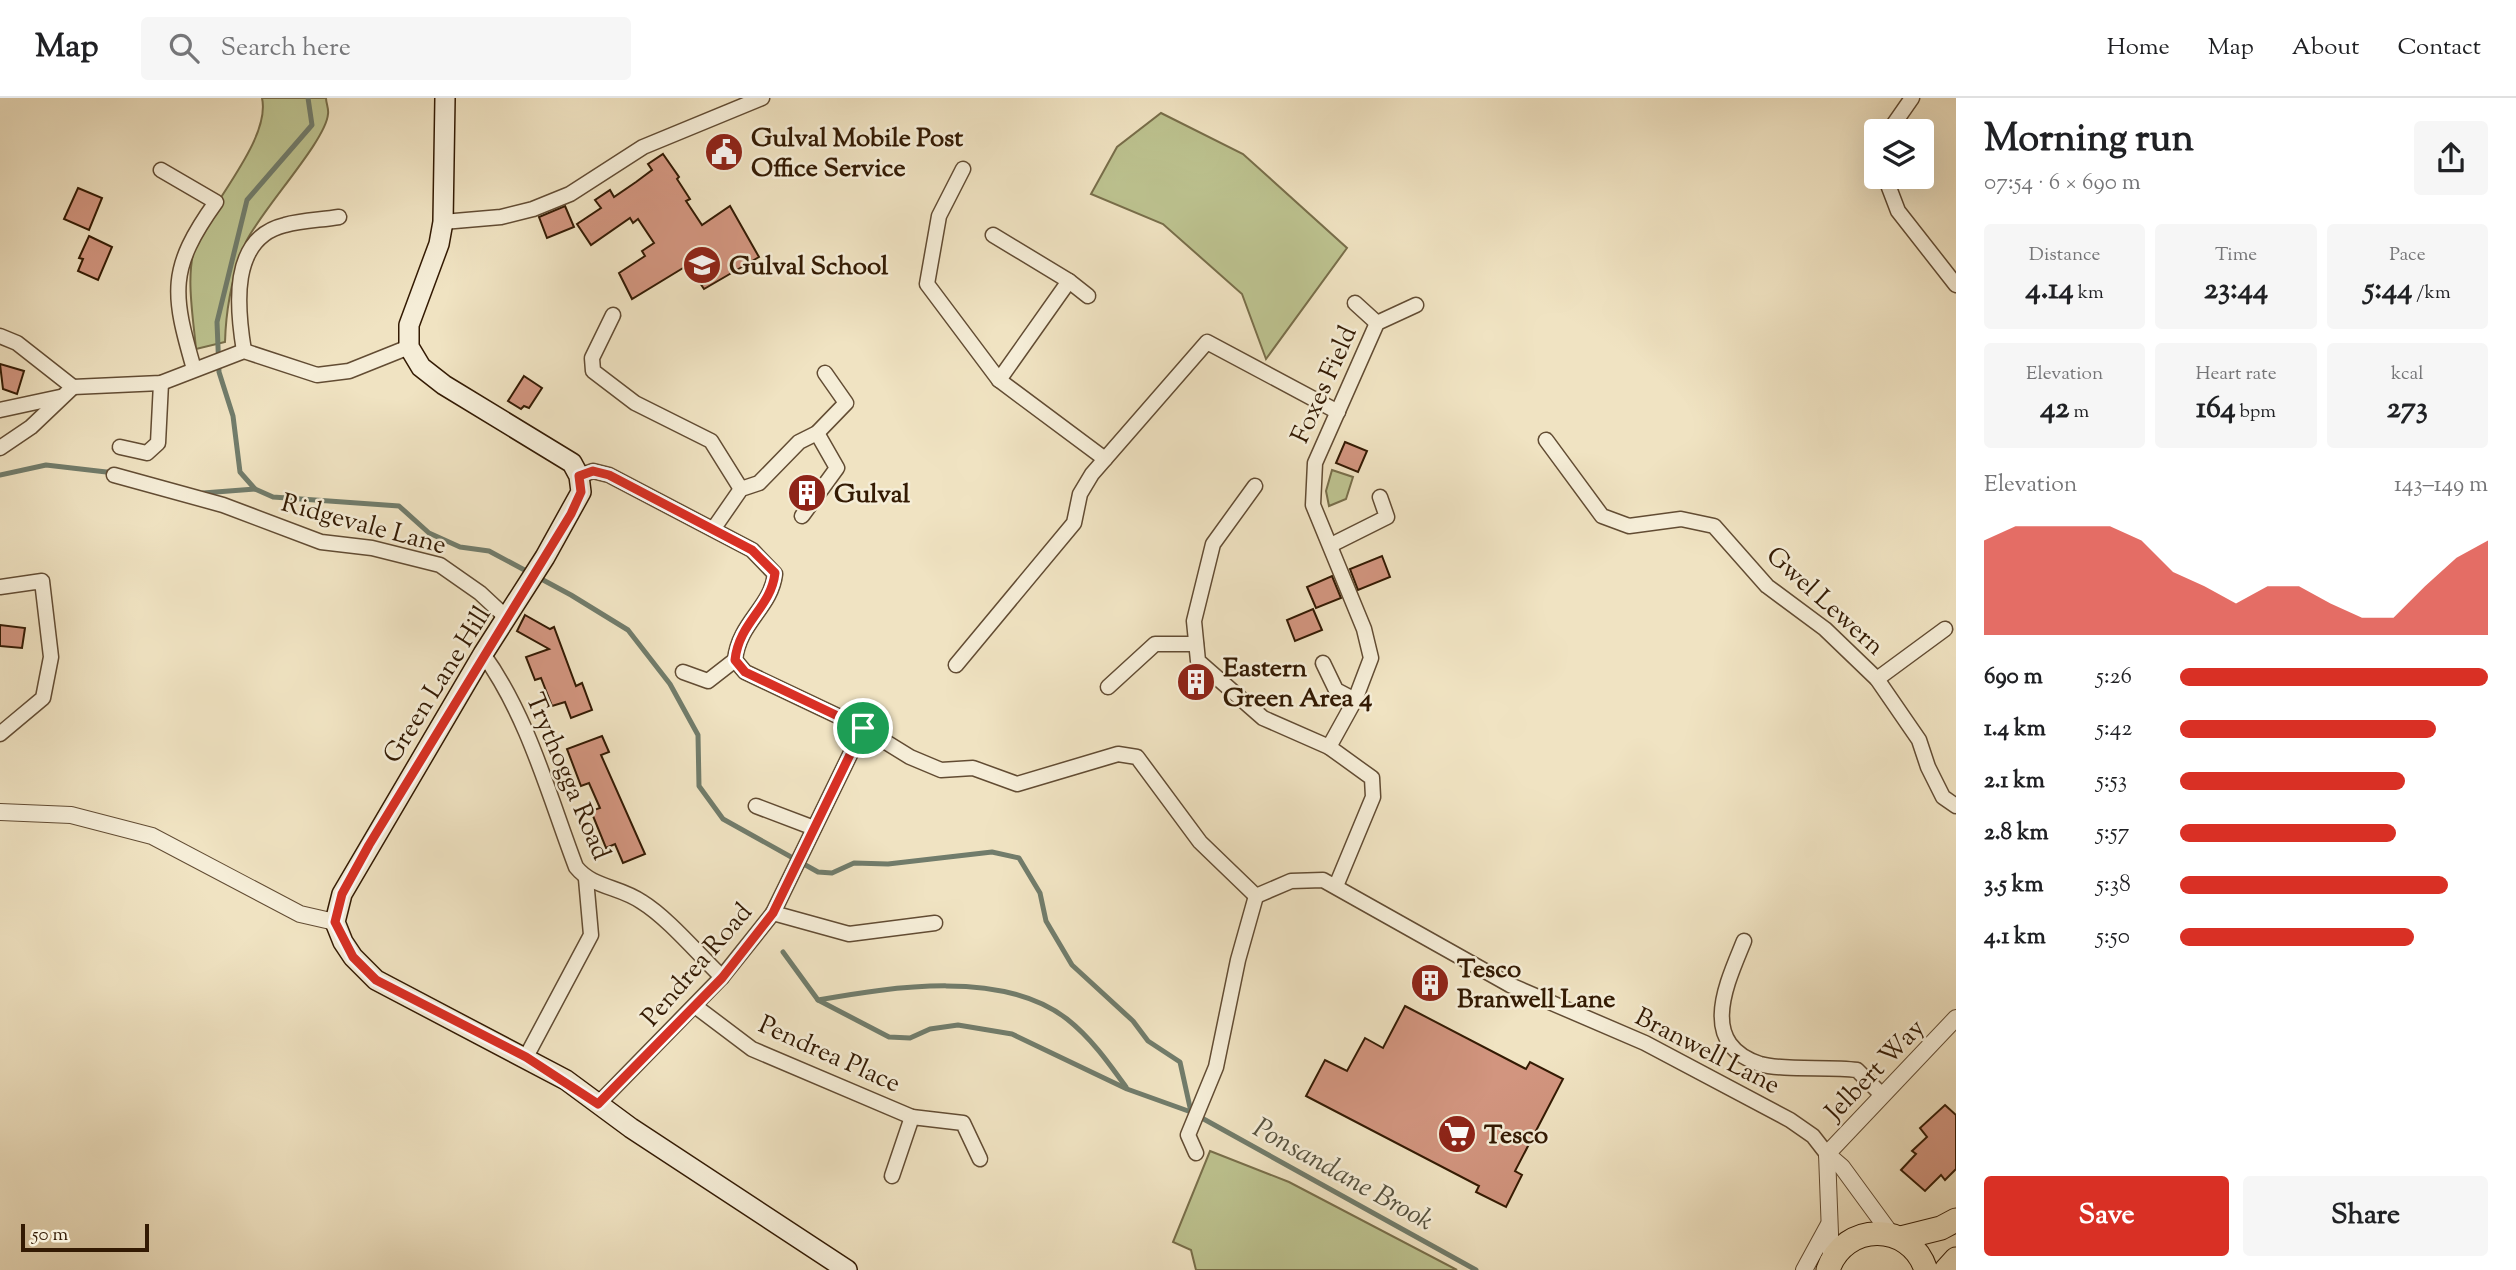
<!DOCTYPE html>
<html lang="en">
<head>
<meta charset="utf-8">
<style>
	:root { --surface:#fff; --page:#f6f6f6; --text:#202124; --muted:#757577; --line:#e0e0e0; --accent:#d93025 }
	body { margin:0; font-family:"Sorts Mill Goudy",serif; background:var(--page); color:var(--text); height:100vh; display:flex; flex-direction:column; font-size:26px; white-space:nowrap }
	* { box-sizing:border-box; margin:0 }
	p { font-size:23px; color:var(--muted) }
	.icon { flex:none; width:38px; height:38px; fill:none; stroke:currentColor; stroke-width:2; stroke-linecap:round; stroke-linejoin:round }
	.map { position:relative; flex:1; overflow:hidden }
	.drawer { display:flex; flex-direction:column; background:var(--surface); width:560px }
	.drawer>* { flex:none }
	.controls { position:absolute; left:1864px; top:21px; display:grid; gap:14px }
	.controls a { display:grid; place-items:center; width:70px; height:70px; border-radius:7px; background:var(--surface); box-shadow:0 7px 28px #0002; font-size:35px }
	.scale { position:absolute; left:21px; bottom:18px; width:128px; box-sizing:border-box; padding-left:7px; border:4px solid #331a03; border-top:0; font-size:19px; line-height:24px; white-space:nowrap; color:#331a03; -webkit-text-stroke:5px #f5edd7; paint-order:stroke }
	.pin { position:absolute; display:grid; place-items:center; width:60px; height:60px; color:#fff; margin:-30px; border:4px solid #fff; border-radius:50%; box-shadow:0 2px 7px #0007 }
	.round { display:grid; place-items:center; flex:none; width:74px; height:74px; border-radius:7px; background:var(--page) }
	.headline { display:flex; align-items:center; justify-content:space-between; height:119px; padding:0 28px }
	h1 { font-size:38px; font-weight:700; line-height:52px }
	.metrics { display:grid; grid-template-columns:repeat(3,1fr); gap:10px; height:119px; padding:7px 28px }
	.metrics div { display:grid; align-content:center; border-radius:7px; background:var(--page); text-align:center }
	.metrics b { font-size:30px; font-weight:700 }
	.metrics small { font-size:19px; font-weight:400 }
	.metrics p { font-size:19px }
	.chart { height:196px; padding:14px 28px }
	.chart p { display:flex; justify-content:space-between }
	.chart svg { width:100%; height:126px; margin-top:7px; fill:var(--accent); opacity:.7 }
	.primary-button { display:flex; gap:14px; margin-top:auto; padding:14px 28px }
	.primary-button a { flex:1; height:80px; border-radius:7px; background:var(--accent); color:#fff; font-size:28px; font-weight:700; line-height:80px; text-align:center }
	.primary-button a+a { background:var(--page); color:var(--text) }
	ul { padding:0 28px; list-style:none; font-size:23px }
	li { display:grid; grid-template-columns:112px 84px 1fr; align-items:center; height:52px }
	li i { height:18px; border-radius:9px; background:var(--accent) }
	header { display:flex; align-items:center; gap:42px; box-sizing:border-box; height:98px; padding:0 35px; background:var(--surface); border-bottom:2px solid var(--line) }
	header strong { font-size:33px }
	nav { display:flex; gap:38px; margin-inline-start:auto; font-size:24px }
	.search { width:490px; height:63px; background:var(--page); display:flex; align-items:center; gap:18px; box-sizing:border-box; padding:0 24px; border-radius:7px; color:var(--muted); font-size:26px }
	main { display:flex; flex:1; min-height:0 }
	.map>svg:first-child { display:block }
	.green { fill:#bdc390; stroke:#786e4a; stroke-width:2 }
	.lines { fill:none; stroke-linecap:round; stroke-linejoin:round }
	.stream { stroke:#717c6b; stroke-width:5 }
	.building { fill:#d2957f; stroke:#331a03; stroke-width:2 }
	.minor-casing { stroke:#624c33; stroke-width:17 }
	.tertiary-casing { stroke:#624c33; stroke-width:18 }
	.secondary-casing { stroke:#331a03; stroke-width:22 }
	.trunk-casing { stroke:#331a03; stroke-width:25 }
	.minor { stroke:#f5edd7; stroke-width:14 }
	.tertiary { stroke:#f5edd7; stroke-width:16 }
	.secondary { stroke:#f5edd7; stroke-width:19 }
	.trunk { stroke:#f0e3c2; stroke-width:23 }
	.route-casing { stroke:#fff; stroke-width:14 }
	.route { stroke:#d93025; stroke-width:9 }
	.labels { text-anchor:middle; stroke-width:5; stroke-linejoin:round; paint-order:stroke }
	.poi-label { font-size:26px; font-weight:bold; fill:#331a03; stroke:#f5edd7; text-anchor:start }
	.street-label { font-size:26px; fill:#331a03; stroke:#f5edd7 }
	.water-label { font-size:28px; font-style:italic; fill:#575340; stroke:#f5edd7 }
</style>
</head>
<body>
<header>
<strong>Map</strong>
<div class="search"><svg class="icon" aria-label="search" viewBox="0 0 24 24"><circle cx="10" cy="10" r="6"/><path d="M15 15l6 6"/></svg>Search here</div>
<nav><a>Home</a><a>Map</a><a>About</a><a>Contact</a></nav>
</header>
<main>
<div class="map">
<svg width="1956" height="1172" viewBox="0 0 1956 1172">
	<rect width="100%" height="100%" fill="#f0e3c2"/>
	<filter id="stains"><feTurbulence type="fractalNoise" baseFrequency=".00286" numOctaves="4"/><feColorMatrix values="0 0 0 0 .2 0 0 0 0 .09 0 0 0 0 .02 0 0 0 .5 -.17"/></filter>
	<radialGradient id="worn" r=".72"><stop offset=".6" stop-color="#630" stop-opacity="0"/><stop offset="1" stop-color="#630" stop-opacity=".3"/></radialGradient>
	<g class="green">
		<path d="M 262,0 L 326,0 C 326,5 329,11 328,16 C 326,43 261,112 246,144 C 232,177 226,209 225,244 L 196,251 C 193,216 184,173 198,139 C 213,103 271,40 262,0 Z"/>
		<polygon points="1161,15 1243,56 1347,150 1266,261 1242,196 1163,126 1091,96 1117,49"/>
		<polygon points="1332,372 1353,379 1346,401 1329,408 1326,393"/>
		<polygon points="1210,1053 1289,1084 1457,1172 1196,1172 1191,1152 1173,1144"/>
	</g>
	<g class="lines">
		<g class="stream">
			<polyline points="308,0 312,27 247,102 217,224 219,274 233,318 240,374 255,391 273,399 399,408 429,435 460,449 489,453 571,497 628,532 670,586 698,637 699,688 723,721 818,774 832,775 854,765 888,766 992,754 1019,760 1040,795 1046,823 1072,867 1133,923 1148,943 1180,964 1191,1014"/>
			<polyline points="0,377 46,367 115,375"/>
			<polyline points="203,395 255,391"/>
			<path d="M 783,854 L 818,902 C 892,889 1003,871 1067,921 C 1091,940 1108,964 1126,989"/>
			<polyline points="818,902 889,939 910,940 930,931 958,927 1012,936 1127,991 1191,1014 1476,1172"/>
		</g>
	</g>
	<g class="building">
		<polygon points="663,56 679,79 677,81 690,101 686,103 702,127 730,108 759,159 704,191 688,167 632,201 619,175 645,158 642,153 654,145 638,121 633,125 630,120 591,147 577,126 601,110 595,102 610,92 614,99 636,84 652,72 648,66"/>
		<polygon points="78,90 102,100 89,132 64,121"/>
		<polygon points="565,108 574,129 547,140 539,119"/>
		<polygon points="89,138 112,149 98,182 78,173 83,161 79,160"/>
		<polygon points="0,266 24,273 17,296 3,291"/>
		<polygon points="524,278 542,290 529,310 524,308 521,311 508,303"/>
		<polygon points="1345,344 1367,353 1358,374 1336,365"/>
		<polygon points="1382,458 1390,479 1358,492 1350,471"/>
		<polygon points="1332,478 1341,500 1316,510 1307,489"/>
		<polygon points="1313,511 1322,532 1295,543 1287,522"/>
		<polygon points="525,517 550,531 554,529 576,588 582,585 592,612 571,620 565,604 552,608 541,580 535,582 526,559 549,551 517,533"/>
		<polygon points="0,527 25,530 22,550 0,548"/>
		<polygon points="602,638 609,654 601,657 645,756 623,765 615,746 606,750 591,713 600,710 589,685 581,688 567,651"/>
		<polygon points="1405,908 1526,971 1530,964 1563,981 1515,1073 1522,1077 1506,1109 1476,1094 1479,1088 1306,998 1325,962 1347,973 1365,940 1383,950"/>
		<polygon points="1945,1007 1956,1017 1956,1071 1945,1082 1941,1077 1925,1093 1901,1072 1916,1056 1912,1053 1927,1039 1920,1030"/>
	</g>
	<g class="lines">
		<defs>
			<g id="minor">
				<polyline points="1889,33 1912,0"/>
				<polyline points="963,71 939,118 927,186 999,282 1105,361"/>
				<path d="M 161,72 L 216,104 C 168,171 172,195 194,271"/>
				<polyline points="1885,79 1898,113 1956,187"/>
				<polyline points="443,124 501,119 533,111 570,96 643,49 762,0"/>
				<polyline points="993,137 1069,183 999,282"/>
				<polyline points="1069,183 1088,198"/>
				<polyline points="1355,205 1377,225"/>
				<polyline points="613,217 592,260 593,273 635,305 711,343 741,391"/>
				<polyline points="0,238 17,245 73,289"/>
				<path d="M 244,253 C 237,211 229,140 285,127 C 302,122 321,122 339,119"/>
				<polyline points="73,289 161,285 244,253 317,277 349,273 409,249"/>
				<polyline points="0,312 60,299"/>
				<polyline points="1546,342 1602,418 1629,428 1681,421 1714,428 1767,488 1825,531 1877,581 1919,642 1928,669 1943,699 1956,708"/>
				<polyline points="120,349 147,355 158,345 161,285"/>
				<polyline points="0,350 31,329 73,289"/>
				<polyline points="114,377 223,407 321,444 372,450 440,467 480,495 507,520"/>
				<path d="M 579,378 L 593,373 L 609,377 L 752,452 L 775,476 C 771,510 739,524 735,562 L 745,574 L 863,630 L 910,659 L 941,672 L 973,670 L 1017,686 L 1118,656 L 1137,659 L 1200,744 L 1256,798"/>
				<polyline points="1255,388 1213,446 1194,523 1198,563 1263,620 1329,649 1372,680 1373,699 1336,788"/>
				<polyline points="802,418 837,370 817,335"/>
				<polyline points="714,430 741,391 759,385 799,344 817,335 846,305 825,275"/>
				<polyline points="1331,447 1387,419 1380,399"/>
				<polyline points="0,489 42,483 51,559 43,600 0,636"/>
				<path d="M 483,556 C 528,618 549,698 576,769 C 593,790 619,788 642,804 C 668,820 699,857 722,879"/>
				<polyline points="1323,565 1336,592 1355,602"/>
				<polyline points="956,567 1074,425 1080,396 1092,376 1207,244 1338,314"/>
				<polyline points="683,574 708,583 735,562"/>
				<polyline points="1877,581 1945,531"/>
				<polyline points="1108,589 1155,546 1196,546"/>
				<polyline points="1329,649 1355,602 1371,560 1364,531 1313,407 1315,365 1377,225 1416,207"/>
				<polyline points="756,708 814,730"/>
				<polyline points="1256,798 1291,783 1323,782 1510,887 1645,945 1790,1022 1813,1038 1827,1056"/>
				<polyline points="773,815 849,836 935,825"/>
				<path d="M 1744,843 C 1727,885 1697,945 1760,966 C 1783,973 1830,968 1857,972 L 1882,997"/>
				<polyline points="695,908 752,951 912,1019"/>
				<polyline points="526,959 591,837 586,781"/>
				<polyline points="598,1006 722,879 773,815 863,630"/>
				<polyline points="1196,1055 1188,1037 1216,969 1238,862 1256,798"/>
				<polyline points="892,1078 912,1019 963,1025 980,1061"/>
			</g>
			<g id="tertiary">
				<polyline points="0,714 71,717 152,738 300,816 335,824"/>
				<polyline points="1827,1056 1956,920"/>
				<polyline points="1827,1056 1831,1162"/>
				<polyline points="1827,1056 1842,1069 1891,1136"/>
				<polyline points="1804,1172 1828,1128"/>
			</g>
			<polyline id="secondary" points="445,0 443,124 439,146 409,227 409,249 421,269 444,287 572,365 579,378 581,394 545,459 483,556 342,796 335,824 343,844 353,859 376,882 566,982 631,1030 847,1172"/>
			<g id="trunk">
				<polyline points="1901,1140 1941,1130 1956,1122"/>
				<path d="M 1828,1172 C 1844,1124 1910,1123 1926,1172"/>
				<polyline points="1946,1172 1956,1161"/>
			</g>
		</defs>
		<use href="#minor" class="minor-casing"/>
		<use href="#tertiary" class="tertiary-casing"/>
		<use href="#secondary" class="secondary-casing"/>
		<use href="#trunk" class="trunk-casing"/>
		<use href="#minor" class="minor"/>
		<use href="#tertiary" class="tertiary"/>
		<use href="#secondary" class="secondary"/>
		<use href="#trunk" class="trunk"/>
	</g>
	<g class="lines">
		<defs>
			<path id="route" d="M 593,373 L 609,377 L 752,452 L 775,475 C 771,510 739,524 735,562 L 745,574 L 863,630 L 773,815 L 722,880 L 598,1006 L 526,959 L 376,882 L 353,859 L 335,824 L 342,796 L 369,747 L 571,416 L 581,394 L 579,378 Z"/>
		</defs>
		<use href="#route" class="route-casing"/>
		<use href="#route" class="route"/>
	</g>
	<defs>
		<symbol id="civic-disc" viewBox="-11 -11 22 22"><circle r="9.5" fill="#8f2418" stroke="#f5edd7"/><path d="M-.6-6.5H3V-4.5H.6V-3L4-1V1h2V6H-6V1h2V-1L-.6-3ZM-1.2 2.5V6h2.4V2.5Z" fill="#fff"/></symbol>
		<symbol id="school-disc" viewBox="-11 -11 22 22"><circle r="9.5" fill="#8f2418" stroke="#f5edd7"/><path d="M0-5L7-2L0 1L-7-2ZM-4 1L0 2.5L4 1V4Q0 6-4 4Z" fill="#fff"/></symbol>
		<symbol id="building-disc" viewBox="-11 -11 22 22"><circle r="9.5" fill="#8f2418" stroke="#f5edd7"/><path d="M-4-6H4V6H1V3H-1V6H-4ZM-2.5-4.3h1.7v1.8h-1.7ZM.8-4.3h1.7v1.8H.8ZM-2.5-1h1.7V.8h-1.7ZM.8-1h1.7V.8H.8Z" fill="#fff"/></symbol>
		<symbol id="supermarket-disc" viewBox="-11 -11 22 22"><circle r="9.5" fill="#8f2418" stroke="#f5edd7"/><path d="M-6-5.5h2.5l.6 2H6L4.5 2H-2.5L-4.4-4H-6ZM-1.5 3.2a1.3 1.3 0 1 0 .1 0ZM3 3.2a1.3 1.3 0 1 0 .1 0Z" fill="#fff"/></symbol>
	</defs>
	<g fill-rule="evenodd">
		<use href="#civic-disc" x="702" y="32" width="44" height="44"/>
		<use href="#school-disc" x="680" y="145" width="44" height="44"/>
		<use href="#building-disc" x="785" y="373" width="44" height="44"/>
		<use href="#building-disc" x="1174" y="562" width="44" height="44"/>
		<use href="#building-disc" x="1408" y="863" width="44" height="44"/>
		<use href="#supermarket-disc" x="1435" y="1014" width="44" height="44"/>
	</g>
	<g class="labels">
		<g class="poi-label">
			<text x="751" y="48">Gulval Mobile Post<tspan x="751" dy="30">Office Service</tspan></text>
			<text x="729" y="176">Gulval School</text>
			<text x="834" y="404">Gulval</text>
			<text x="1223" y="578">Eastern<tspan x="1223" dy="30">Green Area 4</tspan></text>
			<text x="1457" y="879">Tesco<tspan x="1457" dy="30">Branwell Lane</tspan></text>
			<text x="1484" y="1045">Tesco</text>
		</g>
		<g class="street-label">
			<text transform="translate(1323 286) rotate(-66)" y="9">Foxes Field</text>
			<text transform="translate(364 425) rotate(15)" y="9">Ridgevale Lane</text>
			<text transform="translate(1826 502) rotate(42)" y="9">Gwel Lewern</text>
			<text transform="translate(436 586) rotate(-58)" y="9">Green Lane Hill</text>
			<text transform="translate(569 678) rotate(67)" y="9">Trythogga Road</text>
			<text transform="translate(696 866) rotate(-49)" y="9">Pendrea Road</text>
			<text transform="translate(1708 952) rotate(27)" y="9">Branwell Lane</text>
			<text transform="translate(830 955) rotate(24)" y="9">Pendrea Place</text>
			<text transform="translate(1874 971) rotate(-46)" y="9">Jelbert Way</text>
		</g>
		<g class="water-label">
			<text transform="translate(1344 1075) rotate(29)" y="10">Ponsandane Brook</text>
		</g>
	</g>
	<rect width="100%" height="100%" filter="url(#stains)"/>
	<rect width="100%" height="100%" fill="url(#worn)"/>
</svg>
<div class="controls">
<a><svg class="icon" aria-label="layers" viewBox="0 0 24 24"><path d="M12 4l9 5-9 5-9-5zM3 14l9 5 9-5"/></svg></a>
</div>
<div class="scale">50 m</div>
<div class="pin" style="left:863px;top:630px;background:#1e9e55"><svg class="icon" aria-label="arrive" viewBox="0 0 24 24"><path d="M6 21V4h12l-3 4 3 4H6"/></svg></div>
</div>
<section class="drawer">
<div class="headline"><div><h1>Morning run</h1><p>07:54 · 6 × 690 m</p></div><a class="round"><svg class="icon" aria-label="share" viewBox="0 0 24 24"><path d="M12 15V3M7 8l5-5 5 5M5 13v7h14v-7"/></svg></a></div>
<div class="metrics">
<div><p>Distance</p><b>4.14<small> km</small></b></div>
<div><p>Time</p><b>23:44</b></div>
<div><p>Pace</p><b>5:44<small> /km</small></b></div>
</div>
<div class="metrics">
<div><p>Elevation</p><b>42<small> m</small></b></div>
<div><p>Heart rate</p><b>164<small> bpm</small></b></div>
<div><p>kcal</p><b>273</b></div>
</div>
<div class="chart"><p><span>Elevation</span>143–149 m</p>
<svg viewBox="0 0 160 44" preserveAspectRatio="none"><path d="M0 44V11L10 6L20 6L30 6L40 6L50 11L60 22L70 27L80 33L90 27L100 27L110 33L120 38L130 38L140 27L150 17L160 11V44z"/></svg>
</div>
<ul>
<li><b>690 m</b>5:26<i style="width:100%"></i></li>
<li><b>1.4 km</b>5:42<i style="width:83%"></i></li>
<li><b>2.1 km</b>5:53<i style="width:73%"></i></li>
<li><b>2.8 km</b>5:57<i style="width:70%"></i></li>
<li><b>3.5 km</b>5:38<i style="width:87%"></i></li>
<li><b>4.1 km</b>5:50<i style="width:76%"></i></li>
</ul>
<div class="primary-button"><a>Save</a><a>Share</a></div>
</section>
</main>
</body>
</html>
